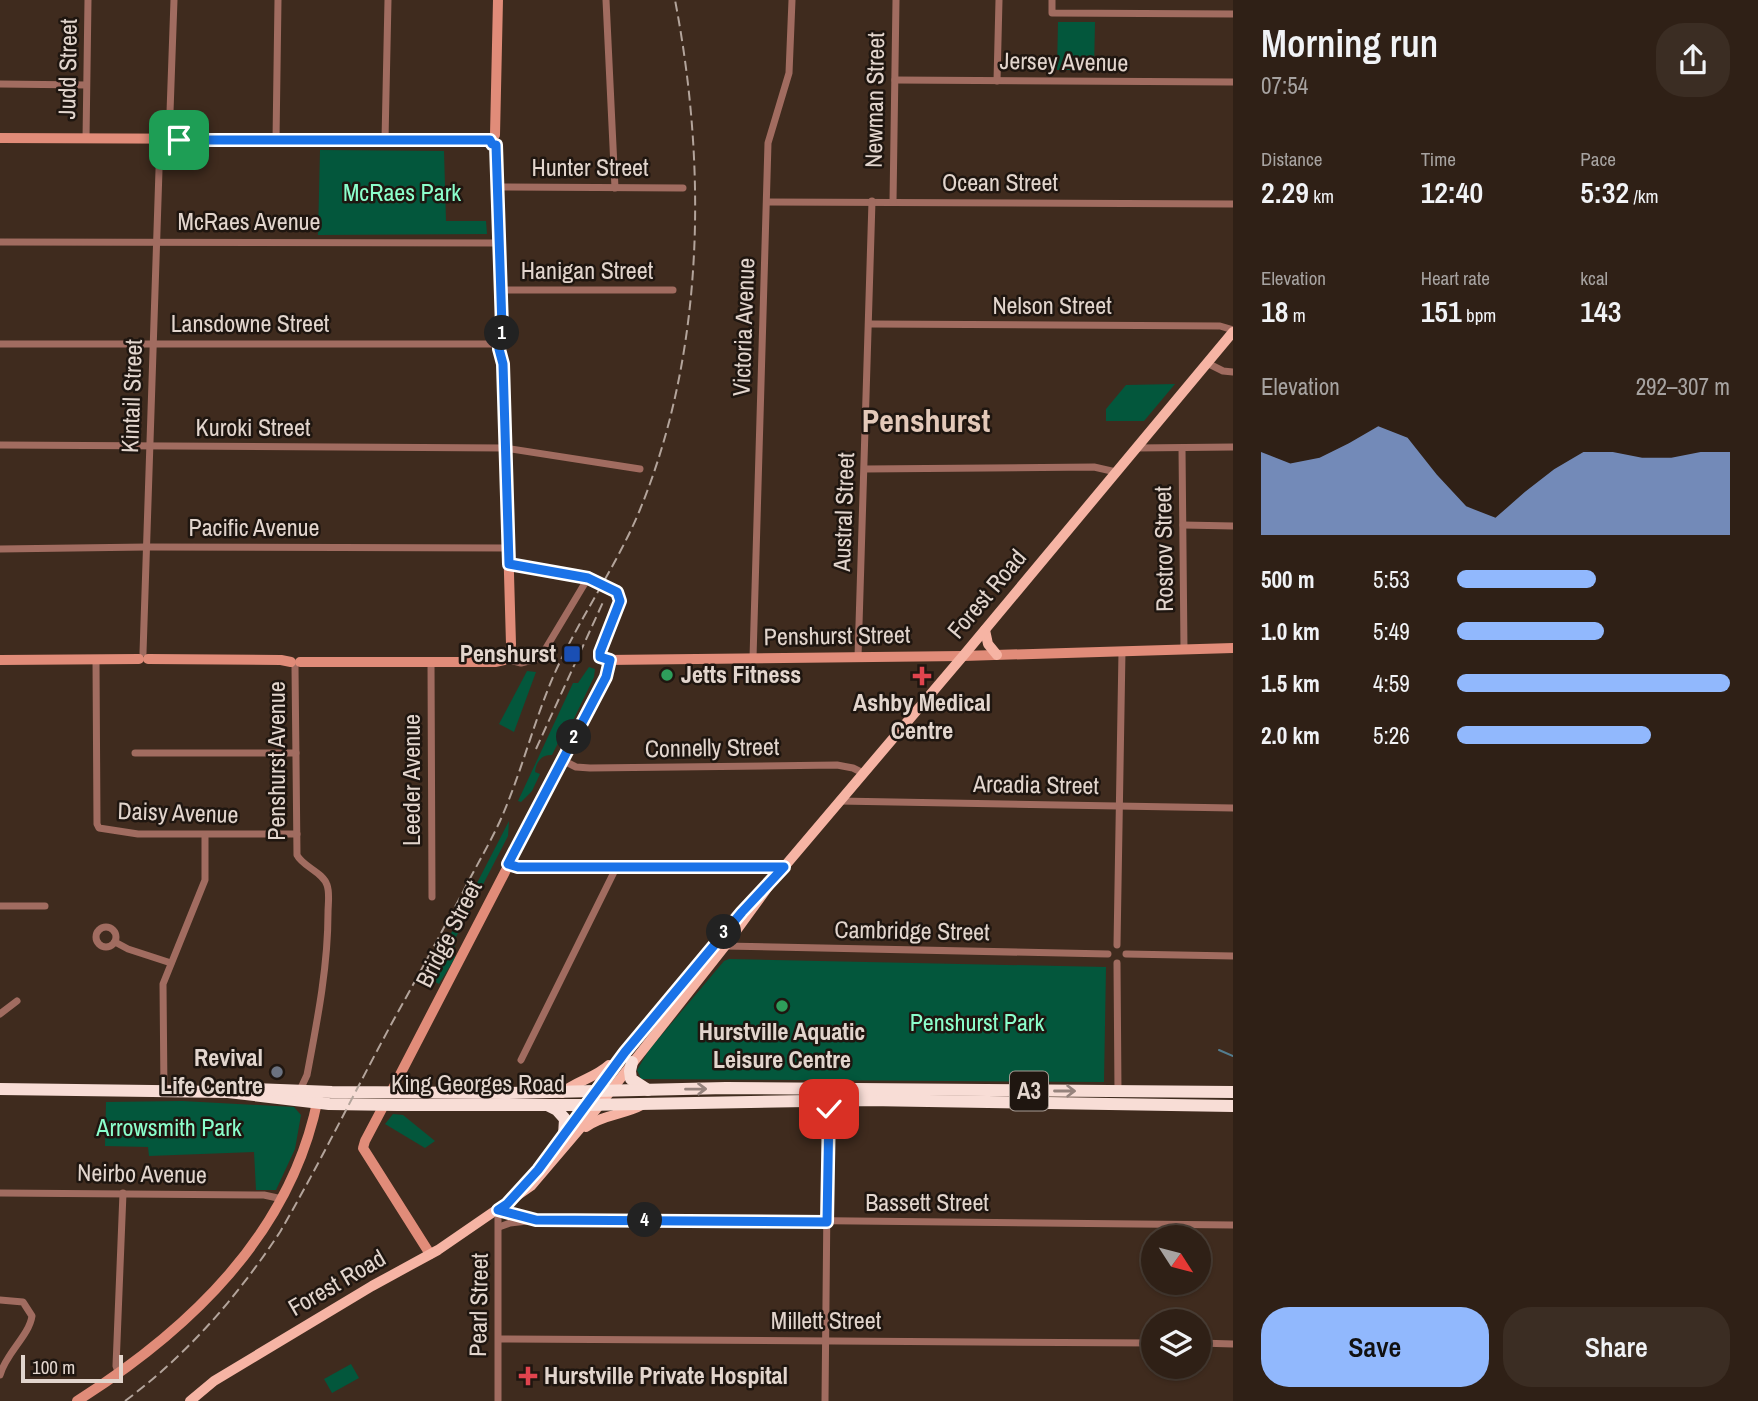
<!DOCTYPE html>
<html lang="en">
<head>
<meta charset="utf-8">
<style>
	:root { --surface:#2f2016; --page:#3b2d23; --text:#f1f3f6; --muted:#a7a3a1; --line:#4a3e35; --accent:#91b8fd }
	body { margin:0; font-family:"Archivo Narrow",sans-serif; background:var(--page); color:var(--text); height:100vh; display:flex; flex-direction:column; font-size:26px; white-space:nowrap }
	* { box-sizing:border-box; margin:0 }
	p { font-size:23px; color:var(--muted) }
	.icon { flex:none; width:38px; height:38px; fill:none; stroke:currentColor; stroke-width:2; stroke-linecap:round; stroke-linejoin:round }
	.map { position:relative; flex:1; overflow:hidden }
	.drawer { display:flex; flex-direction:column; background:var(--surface); width:525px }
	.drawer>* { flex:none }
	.needle { width:46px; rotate:126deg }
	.tools { position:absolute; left:1141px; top:1225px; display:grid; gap:14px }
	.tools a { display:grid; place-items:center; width:70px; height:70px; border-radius:50%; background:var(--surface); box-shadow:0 2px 5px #0004,0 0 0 2px var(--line); font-size:35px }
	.scale { position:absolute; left:21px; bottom:18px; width:102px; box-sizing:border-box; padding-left:7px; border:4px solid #e2d5cd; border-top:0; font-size:19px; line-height:24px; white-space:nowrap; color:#e2d5cd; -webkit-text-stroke:5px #1f1610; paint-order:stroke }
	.pin { position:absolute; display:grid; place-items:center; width:60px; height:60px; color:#fff; margin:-30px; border-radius:14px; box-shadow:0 4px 10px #0006 }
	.km { position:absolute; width:35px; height:35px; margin:-18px; border-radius:50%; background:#222; color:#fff; font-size:19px; line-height:35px; text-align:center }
	.round { display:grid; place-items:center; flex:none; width:74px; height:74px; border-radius:28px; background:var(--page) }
	.headline { display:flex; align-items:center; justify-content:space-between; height:119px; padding:0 28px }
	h1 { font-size:38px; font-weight:600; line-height:52px }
	.metrics { display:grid; grid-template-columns:repeat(3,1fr); gap:10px; height:119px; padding:7px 28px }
	.metrics div { display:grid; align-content:center }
	.metrics b { font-size:30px; font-weight:600 }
	.metrics small { font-size:19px; font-weight:400 }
	.metrics p { font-size:19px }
	.chart { height:196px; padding:14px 28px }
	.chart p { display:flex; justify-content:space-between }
	.chart svg { width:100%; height:126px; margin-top:7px; fill:var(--accent); opacity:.7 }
	.action { display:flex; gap:14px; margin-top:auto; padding:14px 28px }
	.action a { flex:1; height:80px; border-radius:28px; background:var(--accent); color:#111; font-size:28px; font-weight:600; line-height:80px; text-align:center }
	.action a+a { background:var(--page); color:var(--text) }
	ul { padding:0 28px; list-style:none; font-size:23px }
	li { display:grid; grid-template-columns:112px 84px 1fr; align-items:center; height:52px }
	li i { height:18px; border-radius:9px; background:var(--accent) }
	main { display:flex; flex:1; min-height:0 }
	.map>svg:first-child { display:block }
	.green { fill:#03573c }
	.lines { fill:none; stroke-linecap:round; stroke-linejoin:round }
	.stream { stroke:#537d8f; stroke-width:2 }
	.street { stroke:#a16c60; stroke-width:7 }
	.secondary { stroke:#e18c79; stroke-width:10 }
	.primary { stroke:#f6b4a4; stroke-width:10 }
	.highway { stroke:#f8ddd6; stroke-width:12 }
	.rail { stroke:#b3a49b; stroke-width:2; stroke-dasharray:10 5; stroke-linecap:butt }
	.oneway { stroke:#96837d }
	.route-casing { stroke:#fff; stroke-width:14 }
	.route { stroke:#1a73e8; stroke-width:9 }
	.transit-dot { fill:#1a4fb4; stroke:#1f1610; stroke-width:2.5 }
	.leisure-dot { fill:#2e9e5b; stroke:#1f1610; stroke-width:2.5 }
	.health-dot { fill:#e0444e; stroke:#1f1610; stroke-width:2.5 }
	.worship-dot { fill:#6b7280; stroke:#1f1610; stroke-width:2.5 }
	.labels { text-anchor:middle; stroke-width:5; stroke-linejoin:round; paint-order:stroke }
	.shield { fill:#1f1610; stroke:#a89c94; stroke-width:2 }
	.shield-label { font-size:23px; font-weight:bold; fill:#e2d5cd }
	.street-label { font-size:24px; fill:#e2d5cd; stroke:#1f1610 }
	.park-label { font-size:24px; fill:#8bffcc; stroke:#1f1610 }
	.poi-label { font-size:24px; font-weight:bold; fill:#e2d5cd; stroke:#1f1610; text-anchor:end }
	.district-label { font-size:32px; font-weight:bold; fill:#e3c9b9; stroke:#1f1610 }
</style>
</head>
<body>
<main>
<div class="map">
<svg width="1233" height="1401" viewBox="0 0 1233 1401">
	<rect width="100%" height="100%" fill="#3f2b1e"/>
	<g class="green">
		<polygon points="1058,22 1095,22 1094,70 1057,70"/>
		<polygon points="320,150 444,151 446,221 486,221 487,234 318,235"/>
		<polygon points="1175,384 1144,421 1106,421 1106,409 1126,385"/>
		<path d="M 589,667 L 595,669 L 594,677 L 567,733 L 563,733 L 552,755 C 541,754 536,763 535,772 L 540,774 L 532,791 L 521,802 L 518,801 L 573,683 L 578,683 Z"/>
		<polygon points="527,671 536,672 514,732 499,724"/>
		<polygon points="509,821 508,836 455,939 455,958 439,984 428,978"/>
		<polygon points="729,959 1106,967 1104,1082 641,1079 637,1070 649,1050 724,961"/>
		<polygon points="182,1101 294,1107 301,1115 295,1149 276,1190 256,1190 254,1152 149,1156 148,1147 105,1146 106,1102"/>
		<polygon points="393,1114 403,1115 435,1141 425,1148 385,1124"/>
		<polygon points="351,1364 359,1378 332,1393 324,1379"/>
	</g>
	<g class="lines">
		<polyline class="stream" points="1219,1050 1233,1056"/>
		<g class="street">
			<polyline points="606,0 615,188"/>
			<polyline points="1052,0 1052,13 1233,14"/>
			<polyline points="895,80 1233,82"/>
			<polyline points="997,81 999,0"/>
			<polyline points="0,84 86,85"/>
			<polyline points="86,139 88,0"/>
			<polyline points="169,140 174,0"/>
			<polyline points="276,140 278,0"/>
			<polyline points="385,140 388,0"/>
			<polyline points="496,187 683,188"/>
			<polyline points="767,202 1233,204"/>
			<polyline points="893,202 896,0"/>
			<polyline points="0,242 498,243"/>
			<polyline points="500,290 673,290"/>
			<polyline points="870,324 1220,326 1233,330"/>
			<polyline points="0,344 500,344"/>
			<polyline points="1207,363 1223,371 1233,372"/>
			<polyline points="0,445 505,448 640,469"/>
			<polyline points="1136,448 1233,447"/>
			<polyline points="1182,448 1184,649"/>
			<polyline points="865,469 1094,467 1116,472"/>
			<polyline points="1183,525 1233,526"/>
			<polyline points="0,549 147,547 509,548"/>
			<polyline points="143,653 160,140"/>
			<polyline points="858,657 872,201"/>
			<polyline points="753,658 768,143 789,73 792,0"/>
			<polyline points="506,659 521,663 540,658 588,578"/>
			<polyline points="96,660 97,824 99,828 138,834 297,834"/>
			<polyline points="431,662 432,897"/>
			<path d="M 295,667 L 297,855 C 303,867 323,872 327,885 C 330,893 328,904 328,913 C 328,967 317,1022 307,1075 L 300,1090"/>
			<polyline points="135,753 296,753"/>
			<polyline points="562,760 576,767 590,768 837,765 853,768 863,773"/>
			<polyline points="839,801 1233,808"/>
			<polyline points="508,864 518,867 784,867"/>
			<polyline points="0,906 45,906"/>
			<circle cx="106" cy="937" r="10"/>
			<polyline points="115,942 128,949 171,963"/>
			<polyline points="1117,945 1122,651"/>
			<polyline points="724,946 1108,954"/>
			<polyline points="1126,954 1233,956"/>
			<polyline points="1117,963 1118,1091"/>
			<polyline points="0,1014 17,1001"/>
			<polyline points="521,1060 617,866"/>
			<polyline points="164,1091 163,984 205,880 205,835"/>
			<polyline points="0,1193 264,1195 282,1199"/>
			<polyline points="499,1227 510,1223 536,1220 662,1219 1233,1225"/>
			<path d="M 0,1300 L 23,1302 L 32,1316 C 29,1336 6,1353 0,1375"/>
			<polyline points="499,1339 1153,1343"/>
			<polyline points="1199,1343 1233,1344"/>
			<polyline points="119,1374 116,1366 123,1193"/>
			<polyline points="498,1401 498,1210 532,1219"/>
			<polyline points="825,1401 828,1100"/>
		</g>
		<g class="secondary">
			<polyline points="495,135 498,0"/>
			<polyline points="0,138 490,140"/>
			<polyline points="509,564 588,578 617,592 619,604 600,651 600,657 606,660 963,656 1233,648"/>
			<polyline points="148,659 281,660 291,662"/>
			<polyline points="0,660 139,659"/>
			<polyline points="300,662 495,662 504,660 510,654 511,644 503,364 500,349 502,327 496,145"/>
			<polyline points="391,1092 604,681 609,660"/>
			<polyline points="384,1105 365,1141 363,1148 430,1254"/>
			<path d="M 77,1401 C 189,1330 291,1234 318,1098"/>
		</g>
		<g class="primary">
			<polyline points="985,630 988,644 997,655"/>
			<path d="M 562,1093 C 576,1081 595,1078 609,1065"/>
			<path d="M 586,1127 C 604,1114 624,1115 642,1105"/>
			<polyline points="546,1160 603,1078 742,912"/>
			<polyline points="190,1401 214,1381 372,1286 438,1250 531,1186 594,1112 725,946 773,880 963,656 1233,332"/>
		</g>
		<g class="highway">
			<polyline points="632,1062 630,1071 631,1079 648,1090"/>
			<polyline points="0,1089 228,1092 329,1104 397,1105 584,1105 868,1100 1233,1106"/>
			<polyline points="252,1089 332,1092 505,1093 726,1088 1233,1092"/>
			<polyline points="547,1105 557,1110 565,1119 564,1135"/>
		</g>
		<g class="rail">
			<polyline points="536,749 604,600"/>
			<path d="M 125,1401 C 188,1354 237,1297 280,1232 C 320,1163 355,1091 393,1021 C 417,978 440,935 463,892 C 475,868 489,845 500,821 C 521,774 533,724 553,677 C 578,620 615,569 639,512 C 705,353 707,166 675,0"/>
		</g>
	</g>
	<defs><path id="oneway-shaft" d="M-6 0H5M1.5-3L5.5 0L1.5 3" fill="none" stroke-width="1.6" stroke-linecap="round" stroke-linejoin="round" transform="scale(1.75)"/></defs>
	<g class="oneway">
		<use href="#oneway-shaft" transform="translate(696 1089) rotate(-1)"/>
		<use href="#oneway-shaft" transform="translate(1065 1091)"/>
	</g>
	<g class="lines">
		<defs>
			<polyline id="route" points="179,140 490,140 492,144 496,145 502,327 499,349 503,364 509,564 588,578 617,592 620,601 600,652 600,657 610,660 606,677 508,864 518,867 784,867 742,912 625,1052 538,1170 507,1204 498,1210 536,1220 827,1222 829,1109"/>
		</defs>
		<use href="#route" class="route-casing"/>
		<use href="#route" class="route"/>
	</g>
	<rect class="transit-dot" x="563" y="645" width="18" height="18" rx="3.5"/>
	<g class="leisure-dot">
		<circle cx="667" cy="675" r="7"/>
		<circle cx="782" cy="1006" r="7"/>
	</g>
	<g class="health-dot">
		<path d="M918.5 665.5h7v7h7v7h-7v7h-7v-7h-7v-7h7z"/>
		<path d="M524.5 1365.5h7v7h7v7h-7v7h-7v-7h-7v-7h7z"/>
	</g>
	<circle class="worship-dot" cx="277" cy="1072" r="7"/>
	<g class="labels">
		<rect class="shield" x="1010" y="1071.5" width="38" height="39" rx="5"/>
		<g class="shield-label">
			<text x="1029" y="1099">A3</text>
		</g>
		<g class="street-label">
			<text transform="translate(1064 62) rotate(1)" y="8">Jersey Avenue</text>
			<text transform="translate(68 69) rotate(-89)" y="8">Judd Street</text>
			<text transform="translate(875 100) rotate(-89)" y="8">Newman Street</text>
			<text x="590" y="176">Hunter Street</text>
			<text x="1000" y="191">Ocean Street</text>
			<text x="249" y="230">McRaes Avenue</text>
			<text x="587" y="279">Hanigan Street</text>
			<text x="1052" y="314">Nelson Street</text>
			<text x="250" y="332">Lansdowne Street</text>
			<text transform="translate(744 327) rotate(-88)" y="8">Victoria Avenue</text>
			<text transform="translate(132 396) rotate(-88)" y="8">Kintail Street</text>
			<text x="253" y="436">Kuroki Street</text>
			<text transform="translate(844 512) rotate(-88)" y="8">Austral Street</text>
			<text x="254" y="536">Pacific Avenue</text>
			<text transform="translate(1164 549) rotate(-91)" y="8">Rostrov Street</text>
			<text transform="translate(987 594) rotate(-50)" y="8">Forest Road</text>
			<text transform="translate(837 636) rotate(-1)" y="8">Penshurst Street</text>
			<text transform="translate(712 748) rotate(-1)" y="8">Connelly Street</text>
			<text transform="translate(277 761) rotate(-90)" y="8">Penshurst Avenue</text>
			<text transform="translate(412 780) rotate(-90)" y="8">Leeder Avenue</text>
			<text transform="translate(1036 785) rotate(1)" y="8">Arcadia Street</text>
			<text transform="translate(178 813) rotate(2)" y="8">Daisy Avenue</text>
			<text transform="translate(912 931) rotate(1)" y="8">Cambridge Street</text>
			<text transform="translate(449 934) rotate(-63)" y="8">Bridge Street</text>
			<text x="478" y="1092">King Georges Road</text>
			<text transform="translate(142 1174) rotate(1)" y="8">Neirbo Avenue</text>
			<text x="927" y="1211">Bassett Street</text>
			<text transform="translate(337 1283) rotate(-30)" y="8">Forest Road</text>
			<text transform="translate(479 1305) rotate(-89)" y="8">Pearl Street</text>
			<text x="826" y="1329">Millett Street</text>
		</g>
		<g class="park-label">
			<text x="402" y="201">McRaes Park</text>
			<text x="977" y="1031">Penshurst Park</text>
			<text x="169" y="1136">Arrowsmith Park</text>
		</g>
		<g class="poi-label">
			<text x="556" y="662">Penshurst</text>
			<text x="681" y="683" text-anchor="start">Jetts Fitness</text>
			<text x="922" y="711" text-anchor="middle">Ashby Medical<tspan x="922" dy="28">Centre</tspan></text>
			<text x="782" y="1040" text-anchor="middle">Hurstville Aquatic<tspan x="782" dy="28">Leisure Centre</tspan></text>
			<text x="263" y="1066">Revival<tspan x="263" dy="28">Life Centre</tspan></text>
			<text x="544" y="1384" text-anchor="start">Hurstville Private Hospital</text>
		</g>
		<g class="district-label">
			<text x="926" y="432">Penshurst</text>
		</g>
	</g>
</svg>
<div class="tools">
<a><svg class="needle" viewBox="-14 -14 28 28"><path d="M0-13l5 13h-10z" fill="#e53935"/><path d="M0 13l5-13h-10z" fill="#a7a3a1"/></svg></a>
<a><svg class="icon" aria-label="layers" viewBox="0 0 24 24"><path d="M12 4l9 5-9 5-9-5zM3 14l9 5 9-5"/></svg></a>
</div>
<div class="scale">100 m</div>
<div class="pin" style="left:179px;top:140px;background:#1e9e55"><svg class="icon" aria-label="arrive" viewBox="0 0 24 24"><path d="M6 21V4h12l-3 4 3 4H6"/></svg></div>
<div class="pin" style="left:829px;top:1109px;background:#d93025"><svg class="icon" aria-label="check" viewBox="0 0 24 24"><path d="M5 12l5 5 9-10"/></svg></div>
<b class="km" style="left:502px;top:333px">1</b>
<b class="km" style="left:574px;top:737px">2</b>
<b class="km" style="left:724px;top:932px">3</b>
<b class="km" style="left:645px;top:1220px">4</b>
</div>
<section class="drawer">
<div class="headline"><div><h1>Morning run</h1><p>07:54</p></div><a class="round"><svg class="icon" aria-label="share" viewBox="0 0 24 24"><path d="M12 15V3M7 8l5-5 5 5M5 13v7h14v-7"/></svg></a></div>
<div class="metrics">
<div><p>Distance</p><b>2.29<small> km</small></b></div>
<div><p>Time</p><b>12:40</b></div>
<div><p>Pace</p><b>5:32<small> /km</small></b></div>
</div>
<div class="metrics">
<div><p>Elevation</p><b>18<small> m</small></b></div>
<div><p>Heart rate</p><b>151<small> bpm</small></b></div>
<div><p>kcal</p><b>143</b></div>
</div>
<div class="chart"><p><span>Elevation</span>292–307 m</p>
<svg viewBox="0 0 160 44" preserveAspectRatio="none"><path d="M0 44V15L10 19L20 17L30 12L40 6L50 10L60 23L70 34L80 38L90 29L100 21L110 15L120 15L130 17L140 17L150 15L160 15V44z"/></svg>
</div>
<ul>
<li><b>500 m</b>5:53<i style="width:51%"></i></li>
<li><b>1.0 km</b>5:49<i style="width:54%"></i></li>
<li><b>1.5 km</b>4:59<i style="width:100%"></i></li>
<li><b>2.0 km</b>5:26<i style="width:71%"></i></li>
</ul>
<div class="action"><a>Save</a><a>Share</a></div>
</section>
</main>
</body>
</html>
